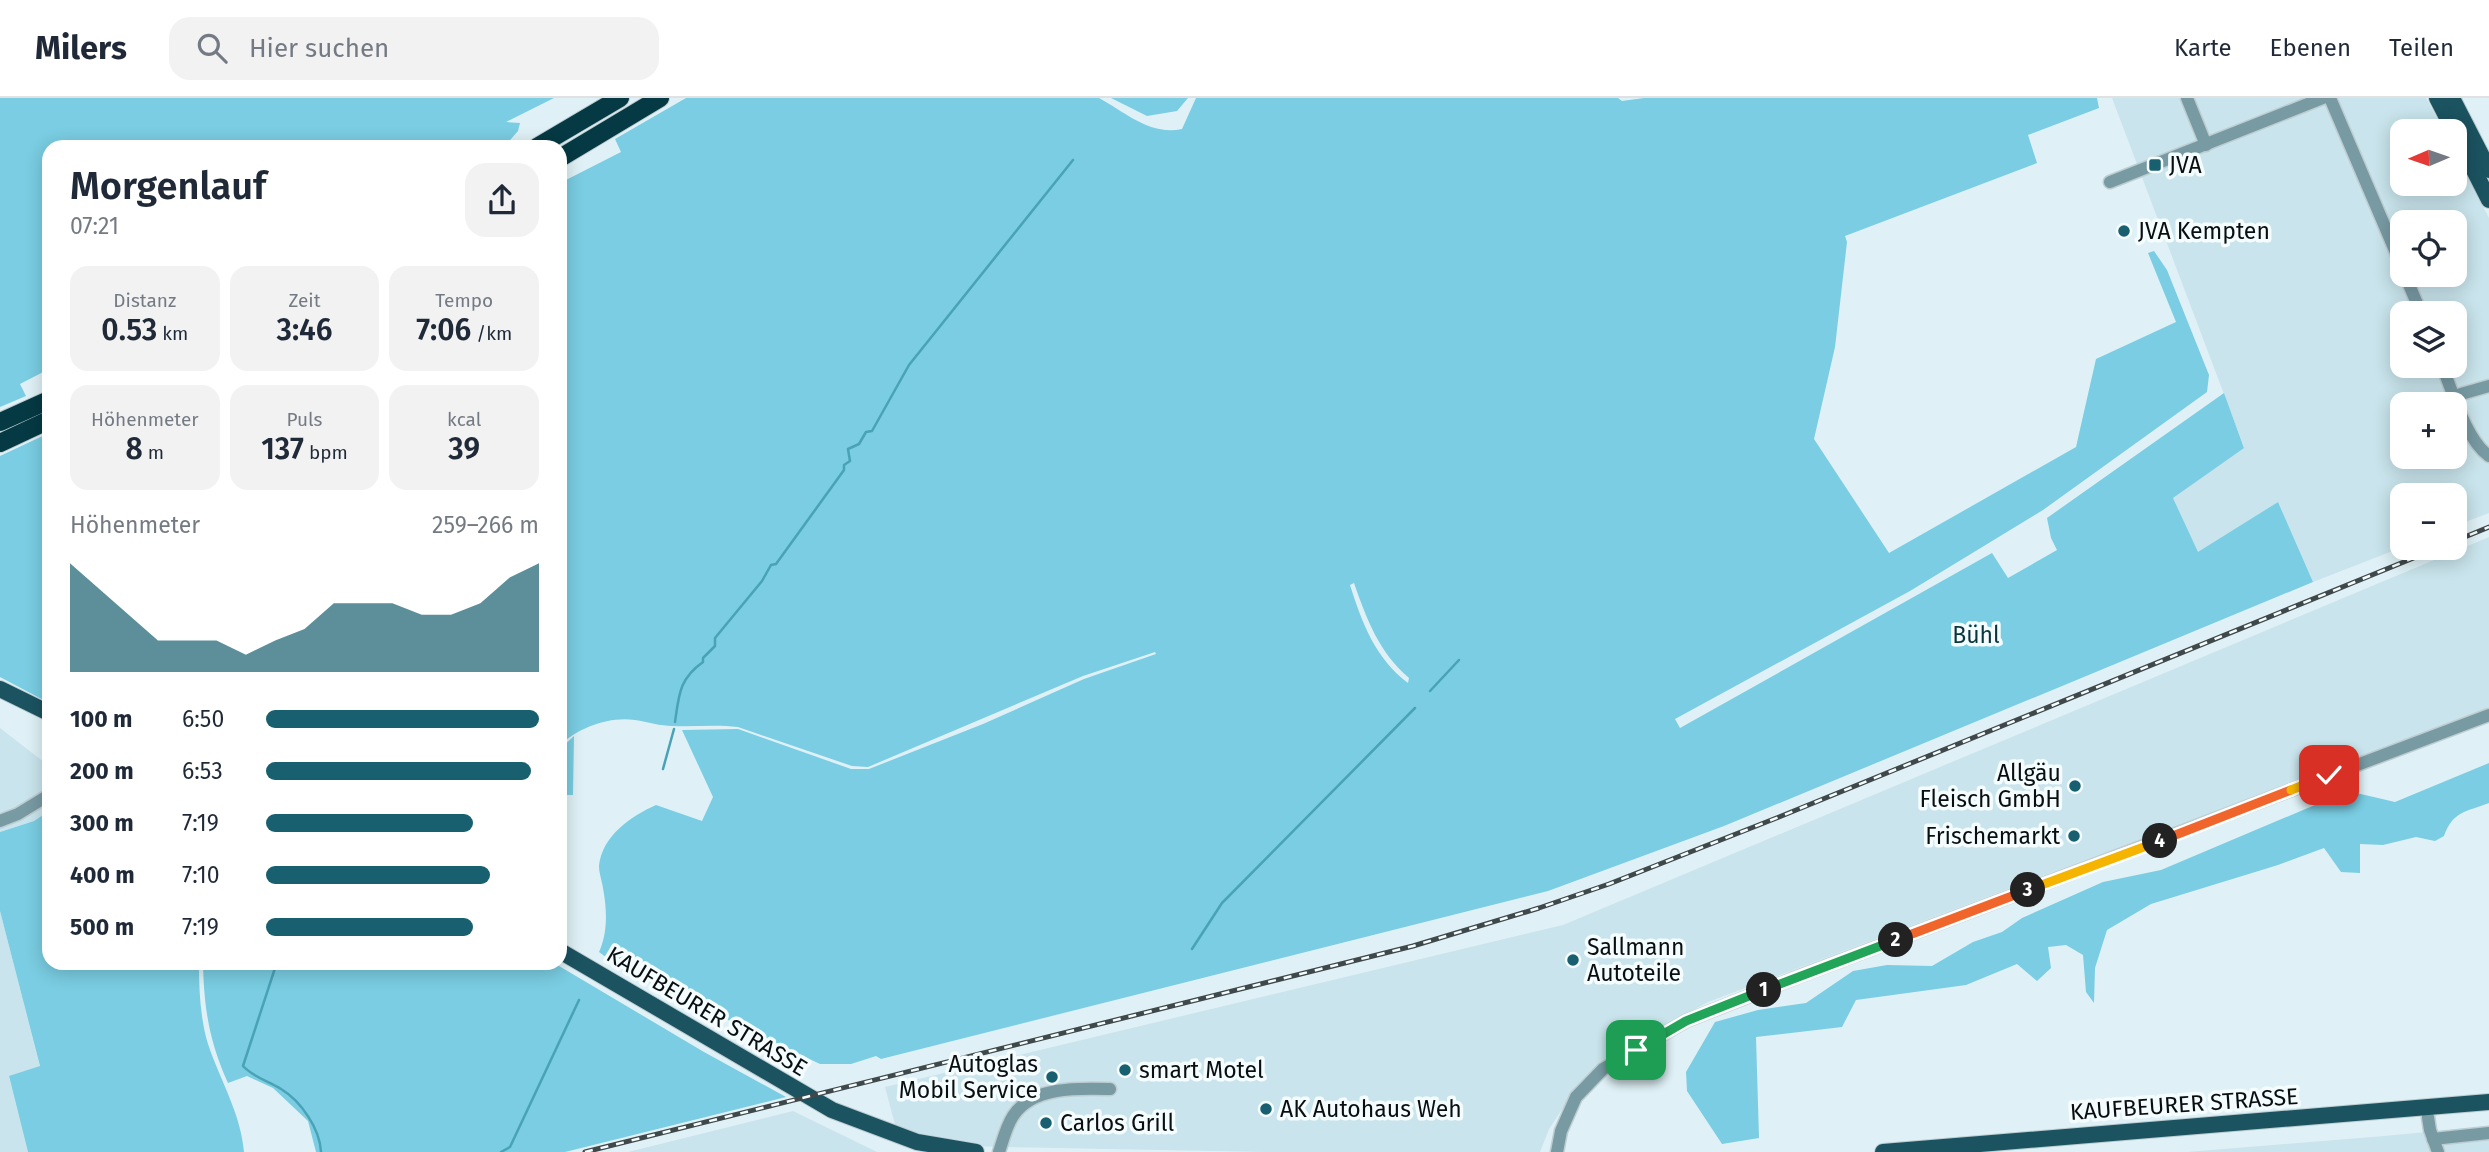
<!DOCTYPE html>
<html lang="de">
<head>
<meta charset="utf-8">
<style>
	:root { --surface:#fff; --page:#f2f2f3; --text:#1f2937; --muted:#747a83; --line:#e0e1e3; --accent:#18606f }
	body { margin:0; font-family:"Fira Sans",sans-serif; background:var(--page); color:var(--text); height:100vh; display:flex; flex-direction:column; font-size:26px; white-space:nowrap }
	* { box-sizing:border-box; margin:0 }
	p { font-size:23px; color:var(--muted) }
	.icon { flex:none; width:38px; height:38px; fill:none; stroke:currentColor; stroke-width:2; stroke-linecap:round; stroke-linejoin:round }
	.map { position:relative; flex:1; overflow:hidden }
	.details { position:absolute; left:42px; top:42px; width:525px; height:830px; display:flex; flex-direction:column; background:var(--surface); border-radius:21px; box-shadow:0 4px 18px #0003 }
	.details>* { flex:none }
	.needle { width:46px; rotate:268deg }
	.tools { position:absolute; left:2390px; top:21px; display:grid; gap:14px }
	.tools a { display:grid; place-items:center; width:77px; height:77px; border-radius:14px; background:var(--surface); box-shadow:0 4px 18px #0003; font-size:35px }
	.pin { position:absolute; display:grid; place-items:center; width:60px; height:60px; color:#fff; margin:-30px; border-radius:14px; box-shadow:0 4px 10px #0006 }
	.km { position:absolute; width:35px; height:35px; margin:-18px; border-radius:50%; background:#222; color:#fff; font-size:19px; line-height:35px; text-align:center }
	.round { display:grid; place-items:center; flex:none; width:74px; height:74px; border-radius:21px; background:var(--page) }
	.head { display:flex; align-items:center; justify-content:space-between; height:119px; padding:0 28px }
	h1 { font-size:38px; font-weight:600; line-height:52px }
	.stats { display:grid; grid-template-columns:repeat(3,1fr); gap:10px; height:119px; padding:7px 28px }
	.stats div { display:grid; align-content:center; border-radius:18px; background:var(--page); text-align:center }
	.stats b { font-size:30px; font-weight:600 }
	.stats small { font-size:19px; font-weight:400 }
	.stats p { font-size:19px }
	.chart { height:196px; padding:14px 28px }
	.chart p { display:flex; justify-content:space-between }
	.chart svg { width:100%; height:126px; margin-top:7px; fill:var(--accent); opacity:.7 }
	ul { padding:0 28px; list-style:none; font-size:23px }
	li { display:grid; grid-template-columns:112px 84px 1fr; align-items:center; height:52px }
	li i { height:18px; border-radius:9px; background:var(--accent) }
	header { display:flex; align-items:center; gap:42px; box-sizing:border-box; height:98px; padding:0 35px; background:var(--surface); border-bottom:2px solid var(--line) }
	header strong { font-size:33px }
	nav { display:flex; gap:38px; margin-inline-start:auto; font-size:24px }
	.search { width:490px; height:63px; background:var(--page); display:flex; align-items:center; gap:18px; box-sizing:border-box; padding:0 24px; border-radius:21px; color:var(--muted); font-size:26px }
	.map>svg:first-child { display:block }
	.built { fill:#c9e4ec; fill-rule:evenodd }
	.green { fill:#7acde2; fill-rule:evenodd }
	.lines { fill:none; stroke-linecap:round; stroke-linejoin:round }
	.stream { stroke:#49a2b6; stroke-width:2.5 }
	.minor-casing { stroke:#bdcdd1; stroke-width:15 }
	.major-casing { stroke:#bdcdd1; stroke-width:18 }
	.highway-casing { stroke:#bdcdd1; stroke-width:20 }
	.minor { stroke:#789aa3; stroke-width:12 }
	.major { stroke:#1b5360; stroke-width:16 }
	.highway { stroke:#053943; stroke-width:18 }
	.rail-casing { stroke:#3f484a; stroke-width:5 }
	.rail { stroke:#f5fcfe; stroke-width:2.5; stroke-dasharray:8; stroke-linecap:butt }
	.split-1-casing { stroke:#fff; stroke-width:14 }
	.split-2-casing { stroke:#fff; stroke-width:14 }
	.split-3-casing { stroke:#fff; stroke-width:14 }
	.split-4-casing { stroke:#fff; stroke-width:14 }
	.split-5-casing { stroke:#fff; stroke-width:14 }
	.split-6-casing { stroke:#fff; stroke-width:14 }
	.split-1 { stroke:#22a559; stroke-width:9 }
	.split-2 { stroke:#22a559; stroke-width:9 }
	.split-3 { stroke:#f0652b; stroke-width:9 }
	.split-4 { stroke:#f5b400; stroke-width:9 }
	.split-5 { stroke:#f0652b; stroke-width:9 }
	.split-6 { stroke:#f5b400; stroke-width:9 }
	.poi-dot { fill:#18606f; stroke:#f5fcfe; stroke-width:2.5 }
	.labels { text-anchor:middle; stroke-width:7; stroke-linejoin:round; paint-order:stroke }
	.poi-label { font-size:23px; fill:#090f11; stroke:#f5fcfe; text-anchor:start }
	.park-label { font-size:23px; fill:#0a353e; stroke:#f5fcfe }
	.street-label { font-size:23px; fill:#090f11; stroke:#f5fcfe }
</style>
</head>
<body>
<header>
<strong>Milers</strong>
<div class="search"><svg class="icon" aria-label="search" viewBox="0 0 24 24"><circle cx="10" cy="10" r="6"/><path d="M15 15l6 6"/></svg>Hier suchen</div>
<nav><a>Karte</a><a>Ebenen</a><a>Teilen</a></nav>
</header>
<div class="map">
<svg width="2489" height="1054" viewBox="0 0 2489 1054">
	<rect width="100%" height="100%" fill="#dff1f6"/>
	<g class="built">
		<path d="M 2112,0 L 2426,0 L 2444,33 L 2403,33 L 2403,86 L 2455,86 L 2455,56 L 2489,120 L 2489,415 L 2455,428 L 2455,397 L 2403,397 L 2403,449 L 2313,484 L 2278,404 L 2198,455 L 2173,400 L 2244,349 ZM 2403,124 L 2455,124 L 2455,177 L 2403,177 ZM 2403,215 L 2455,215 L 2455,268 L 2403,268 ZM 2403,306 L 2455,306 L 2455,359 L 2403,359 Z"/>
		<polygon points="2489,439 2489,610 1708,904 1605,961 1577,989 1549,1031 1540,1054 1266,1054 958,1048 897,1034 885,989 1563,827"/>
		<polygon points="0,630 49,668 49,713 34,723 0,734"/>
		<polygon points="0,813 40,969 9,979 28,1054 0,1054"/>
		<polygon points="793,1013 877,1054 628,1054"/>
		<polygon points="2489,1028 2489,1054 2187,1054 2384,1038"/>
	</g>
	<g class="green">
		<polygon points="0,0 554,0 506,24 520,25 518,33 504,49 49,49 49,271 20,286 26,298 0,309"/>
		<path d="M 686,0 L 1099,0 C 1125,14 1150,38 1182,31 L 1196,0 L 1618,0 L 1622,3 L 1644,0 L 2097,0 L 2099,10 L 2028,37 L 2037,65 L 1845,138 L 1847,144 L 1835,249 L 1814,341 L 1889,455 L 2076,349 L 2096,261 L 2176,224 L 2148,155 L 2154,153 L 2167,172 L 2209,277 L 2207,294 L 2043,412 L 1910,493 L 1675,621 L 1680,630 L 1992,455 L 2008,480 L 2057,452 L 2051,440 L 2047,420 L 2224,295 L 2244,350 L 2173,400 L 2198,454 L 2278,404 L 2313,484 L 1724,728 L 1548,793 L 881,961 L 876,958 L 851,966 L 820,966 L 622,871 L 599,854 C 608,834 607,812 603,790 C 602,783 599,775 599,768 C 602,738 631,718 656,707 L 702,723 L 713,699 L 682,632 L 738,631 L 851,671 L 869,671 L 983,626 L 1084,581 L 1156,556 L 1155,554 L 1083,578 L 868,669 L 852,668 L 738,629 C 716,626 694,629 673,628 C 660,628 648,624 635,622 C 609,618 578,630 560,647 L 560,85 L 621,54 L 615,41 ZM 1354,485 C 1367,522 1379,554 1409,580 L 1408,585 C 1375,560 1362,525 1350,487 Z"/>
		<polygon points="1111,0 1188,0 1177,13 1147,18"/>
		<polygon points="49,335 49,605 0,579 0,358"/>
		<polygon points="574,638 573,697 560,697 560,651"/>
		<path d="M 2489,665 L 2489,705 C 2466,714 2453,713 2444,738 L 2435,743 L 2416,739 L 2383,747 L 2360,746 L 2360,775 L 2341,774 L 2324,750 L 2278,767 L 2151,806 L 2107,832 L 2095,870 L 2094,905 L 2086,894 L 2083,857 L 2066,847 L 2048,849 L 2051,870 L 2037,883 L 2017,866 L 1966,887 L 1856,902 L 1842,929 L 1756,939 L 1759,1040 L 1722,1046 L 1687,993 L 1686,974 L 1715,924 L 1758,912 L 1806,905 L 1853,873 L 1887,867 L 1932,868 L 1973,844 L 2002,834 L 2022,820 L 2103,784 L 2161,772 L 2348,693 L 2395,704 Z"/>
		<path d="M 49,713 L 49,864 L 199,865 C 199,891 200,920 208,946 C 220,982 241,1016 244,1054 L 28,1054 L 9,978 L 40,968 L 0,813 L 0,734 L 34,723 Z"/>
		<path d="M 203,865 L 554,865 L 704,954 L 786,999 L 565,1054 L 316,1054 L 308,1023 L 273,990 L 247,978 L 228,985 C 209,943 204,910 203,865 Z"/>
	</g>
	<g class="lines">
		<g class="stream">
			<polyline points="1430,593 1459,562"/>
			<path d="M 675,624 C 679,597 679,581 703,564 L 703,560 L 715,548 L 715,540 L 762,483 L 771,467 L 776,466 L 844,372 L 844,367 L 850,363 L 848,351 L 859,346 L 866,334 L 872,333 L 909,267 L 1073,62"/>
			<polyline points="663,671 674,631"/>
			<polyline points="1192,851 1222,805 1415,610"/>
			<path d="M 277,864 L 243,968 C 253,979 268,983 281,991 C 301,1003 320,1031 321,1054"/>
			<polyline points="501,1054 510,1049 579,902"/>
		</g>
		<defs>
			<g id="minor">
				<polyline points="2187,0 2206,47"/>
				<polyline points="2330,0 2403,171"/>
				<polyline points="2110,84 2323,0"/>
				<polyline points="2405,177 2421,215"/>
				<path d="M 2442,268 C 2453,294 2466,342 2489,358"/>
				<polyline points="2454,298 2489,288"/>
				<polyline points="0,723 18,716 49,697"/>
				<polyline points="2428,1019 2430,1032 2438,1054"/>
				<polyline points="2433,1041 2489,1035"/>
				<path d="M 999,1054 C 1003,1042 1006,1029 1013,1018 C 1032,988 1079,990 1110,991"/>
				<polyline points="1557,1054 1561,1033 1576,999 1603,971 1686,923 1795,880 2489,617"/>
			</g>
			<g id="major">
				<polyline points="2437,0 2454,33"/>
				<polyline points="2452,0 2489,72"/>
				<polyline points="2455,35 2489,102"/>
				<polyline points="0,591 49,615"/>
				<polyline points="560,853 832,1012 917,1044 976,1054"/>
				<polyline points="1883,1054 2489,1004"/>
			</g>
			<g id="highway">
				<polyline points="537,49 620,0"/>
				<polyline points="560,60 660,0"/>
				<polyline points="0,324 49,302"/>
				<polyline points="0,345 49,322"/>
			</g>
		</defs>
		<use href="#minor" class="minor-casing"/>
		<use href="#major" class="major-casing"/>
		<use href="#highway" class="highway-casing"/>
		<use href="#minor" class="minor"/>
		<use href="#major" class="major"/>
		<use href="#highway" class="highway"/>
		<defs>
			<g id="rail">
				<polyline points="2455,443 2489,429"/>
				<polyline points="585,1054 1413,848 1539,810 1609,786 1779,719 2438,450"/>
			</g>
		</defs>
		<use href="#rail" class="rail-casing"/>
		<use href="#rail" class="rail"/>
	</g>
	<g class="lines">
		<defs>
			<polyline id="split-1" points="1636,952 1686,923 1764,892"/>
			<polyline id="split-2" points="1764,892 1896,842"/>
			<polyline id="split-3" points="1896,842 2028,792"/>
			<polyline id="split-4" points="2028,792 2160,743"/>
			<polyline id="split-5" points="2160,743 2291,692"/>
			<polyline id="split-6" points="2291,692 2329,677"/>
		</defs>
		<use href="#split-1" class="split-1-casing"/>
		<use href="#split-2" class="split-2-casing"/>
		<use href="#split-3" class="split-3-casing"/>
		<use href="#split-4" class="split-4-casing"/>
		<use href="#split-5" class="split-5-casing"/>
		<use href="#split-6" class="split-6-casing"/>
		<use href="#split-1" class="split-1"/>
		<use href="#split-2" class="split-2"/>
		<use href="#split-3" class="split-3"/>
		<use href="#split-4" class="split-4"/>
		<use href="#split-5" class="split-5"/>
		<use href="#split-6" class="split-6"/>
	</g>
	<g class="poi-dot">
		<rect x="2148" y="60" width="14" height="14" rx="3.5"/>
		<circle cx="2124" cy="133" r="7"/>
		<circle cx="2075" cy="688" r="7"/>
		<circle cx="2074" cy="738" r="7"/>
		<circle cx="1573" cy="862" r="7"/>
		<circle cx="1125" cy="972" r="7"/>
		<circle cx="1052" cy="979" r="7"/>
		<circle cx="1266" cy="1011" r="7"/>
		<circle cx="1046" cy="1025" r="7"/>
	</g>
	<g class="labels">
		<g class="poi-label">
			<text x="2169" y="75">JVA</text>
			<text x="2138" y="141">JVA Kempten</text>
			<text x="2061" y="683" text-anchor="end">Allgäu<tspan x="2061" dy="26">Fleisch GmbH</tspan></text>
			<text x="2060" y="746" text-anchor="end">Frischemarkt</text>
			<text x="1587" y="857">Sallmann<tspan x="1587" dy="26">Autoteile</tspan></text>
			<text x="1038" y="974" text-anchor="end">Autoglas<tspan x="1038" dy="26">Mobil Service</tspan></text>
			<text x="1139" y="980">smart Motel</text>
			<text x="1280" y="1019">AK Autohaus Weh</text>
			<text x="1060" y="1033">Carlos Grill</text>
		</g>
		<g class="park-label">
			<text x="1976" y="545">Bühl</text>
		</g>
		<g class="street-label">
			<text transform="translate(707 913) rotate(31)" y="8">KAUFBEURER STRASSE</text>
			<text transform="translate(2184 1006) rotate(-4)" y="8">KAUFBEURER STRASSE</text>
		</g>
	</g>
</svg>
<div class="tools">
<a><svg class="needle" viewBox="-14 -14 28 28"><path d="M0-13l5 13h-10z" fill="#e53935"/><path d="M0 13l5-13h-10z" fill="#747a83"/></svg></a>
<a><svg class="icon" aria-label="locate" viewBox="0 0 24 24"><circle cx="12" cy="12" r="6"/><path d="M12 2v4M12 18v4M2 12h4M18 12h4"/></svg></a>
<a><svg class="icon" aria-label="layers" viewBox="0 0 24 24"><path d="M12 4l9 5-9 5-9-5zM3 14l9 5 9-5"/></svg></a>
<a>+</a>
<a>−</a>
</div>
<div class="pin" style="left:1636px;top:952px;background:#1e9e55"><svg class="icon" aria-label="arrive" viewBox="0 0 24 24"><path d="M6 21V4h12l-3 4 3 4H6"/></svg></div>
<div class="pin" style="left:2329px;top:677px;background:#d93025"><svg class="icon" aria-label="check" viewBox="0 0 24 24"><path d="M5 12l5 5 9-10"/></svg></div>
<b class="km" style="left:1764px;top:892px">1</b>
<b class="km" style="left:1896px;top:842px">2</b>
<b class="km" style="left:2028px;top:792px">3</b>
<b class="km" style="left:2160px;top:743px">4</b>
<section class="details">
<div class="head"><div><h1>Morgenlauf</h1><p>07:21</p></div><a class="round"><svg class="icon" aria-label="share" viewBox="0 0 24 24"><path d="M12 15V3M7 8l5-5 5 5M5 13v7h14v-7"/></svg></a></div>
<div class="stats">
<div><p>Distanz</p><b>0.53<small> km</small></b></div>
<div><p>Zeit</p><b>3:46</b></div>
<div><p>Tempo</p><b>7:06<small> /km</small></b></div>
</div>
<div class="stats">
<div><p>Höhenmeter</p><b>8<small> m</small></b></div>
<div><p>Puls</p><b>137<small> bpm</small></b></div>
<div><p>kcal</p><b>39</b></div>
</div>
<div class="chart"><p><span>Höhenmeter</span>259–266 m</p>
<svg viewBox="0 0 160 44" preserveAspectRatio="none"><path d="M0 44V6L10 15L20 24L30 33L40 33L50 33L60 38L70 33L80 29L90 20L100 20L110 20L120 24L130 24L140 20L150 11L160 6V44z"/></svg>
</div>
<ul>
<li><b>100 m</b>6:50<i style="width:100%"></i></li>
<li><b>200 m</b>6:53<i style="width:97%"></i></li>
<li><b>300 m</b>7:19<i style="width:76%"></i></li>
<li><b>400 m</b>7:10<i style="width:82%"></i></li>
<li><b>500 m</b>7:19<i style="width:76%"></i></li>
</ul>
</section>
</div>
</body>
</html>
